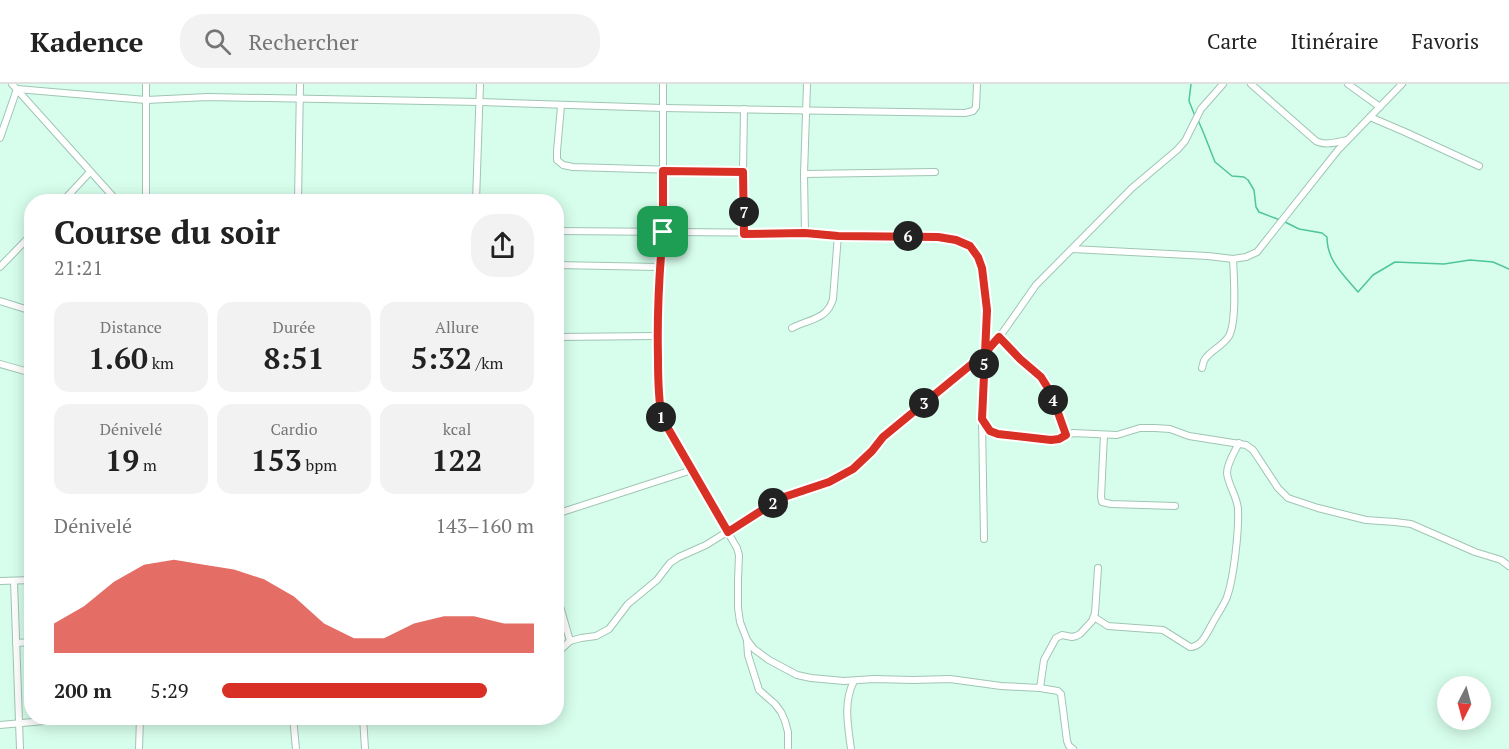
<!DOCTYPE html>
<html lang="fr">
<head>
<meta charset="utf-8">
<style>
	:root { --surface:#fff; --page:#f2f2f2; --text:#222; --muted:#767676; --line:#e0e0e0; --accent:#d93025 }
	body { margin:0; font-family:"PT Serif",serif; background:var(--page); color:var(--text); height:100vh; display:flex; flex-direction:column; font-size:22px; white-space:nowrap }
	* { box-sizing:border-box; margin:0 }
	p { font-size:20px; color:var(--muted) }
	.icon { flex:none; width:33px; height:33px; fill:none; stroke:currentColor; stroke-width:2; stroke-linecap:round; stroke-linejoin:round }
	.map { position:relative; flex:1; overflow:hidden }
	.drawer { position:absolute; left:24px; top:110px; width:540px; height:531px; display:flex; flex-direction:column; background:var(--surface); border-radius:24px; box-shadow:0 3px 15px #0003 }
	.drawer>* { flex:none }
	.needle { width:39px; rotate:186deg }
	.tools { position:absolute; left:1437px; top:592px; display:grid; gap:12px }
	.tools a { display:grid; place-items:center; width:54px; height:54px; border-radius:50%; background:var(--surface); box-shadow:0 3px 15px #0003; font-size:30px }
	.pin { position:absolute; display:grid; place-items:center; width:51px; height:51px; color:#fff; margin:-26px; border-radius:12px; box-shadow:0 3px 9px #0006 }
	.km { position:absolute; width:30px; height:30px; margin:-15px; border-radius:50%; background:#222; color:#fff; font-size:16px; line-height:30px; text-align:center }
	.round { display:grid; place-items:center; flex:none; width:63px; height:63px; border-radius:24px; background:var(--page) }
	.summary { display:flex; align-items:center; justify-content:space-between; height:102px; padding:0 30px }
	h1 { font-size:33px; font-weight:700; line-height:45px }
	.metrics { display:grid; grid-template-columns:repeat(3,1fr); gap:9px; height:102px; padding:6px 30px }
	.metrics div { display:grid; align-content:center; border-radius:15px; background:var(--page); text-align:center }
	.metrics b { font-size:30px; font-weight:700 }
	.metrics small { font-size:16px; font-weight:400 }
	.metrics p { font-size:16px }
	.chart { height:168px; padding:12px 30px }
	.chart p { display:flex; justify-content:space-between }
	.chart svg { width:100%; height:108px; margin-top:6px; fill:var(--accent); opacity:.7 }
	ul { padding:0 30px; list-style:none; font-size:20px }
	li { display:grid; grid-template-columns:96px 72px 1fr; align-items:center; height:45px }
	li i { height:15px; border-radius:8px; background:var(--accent) }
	header { display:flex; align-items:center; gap:36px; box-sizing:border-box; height:84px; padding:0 30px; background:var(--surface); border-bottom:2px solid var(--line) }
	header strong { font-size:28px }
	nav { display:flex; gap:33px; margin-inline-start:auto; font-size:21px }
	.search { width:420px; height:54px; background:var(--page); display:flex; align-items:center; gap:15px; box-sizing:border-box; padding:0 21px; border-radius:24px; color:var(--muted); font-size:22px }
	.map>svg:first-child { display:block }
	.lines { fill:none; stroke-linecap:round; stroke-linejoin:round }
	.stream { stroke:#4ec59b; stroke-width:1.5 }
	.street-casing { stroke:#a0c5b4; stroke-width:8 }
	.street { stroke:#fff; stroke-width:6 }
	.route-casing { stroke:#fff; stroke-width:12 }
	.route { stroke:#d93025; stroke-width:8 }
</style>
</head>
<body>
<header>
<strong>Kadence</strong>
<div class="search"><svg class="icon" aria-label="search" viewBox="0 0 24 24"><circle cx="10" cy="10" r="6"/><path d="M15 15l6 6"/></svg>Rechercher</div>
<nav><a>Carte</a><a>Itinéraire</a><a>Favoris</a></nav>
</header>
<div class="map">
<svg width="1509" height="665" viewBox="0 0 1509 665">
	<rect width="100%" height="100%" fill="#d7feec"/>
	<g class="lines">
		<g class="stream">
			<polyline points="1191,0 1189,17 1195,32"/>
			<polyline points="1198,36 1204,50 1215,78 1232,92 1244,93 1248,96 1254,106 1256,123 1259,128 1280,136"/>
			<path d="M 1285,138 L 1299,145 L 1322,149 L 1327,153 C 1327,177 1343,190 1358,208 L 1373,191 L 1395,178 L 1444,180 L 1470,176 L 1493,178 L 1509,185"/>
		</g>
		<defs>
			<g id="street">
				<polyline points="12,0 117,117"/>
				<polyline points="663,0 663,148 659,183 657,252 659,318 662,334 668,347 737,464 739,471 738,496 738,524 740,538 747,556 754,565 769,576 797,591 811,594 844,597 874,595 913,596 950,595 1001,602 1040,604 1044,576 1056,554 1062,551 1072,553 1076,552 1080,550 1092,537 1095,529 1098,484"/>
				<path d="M 1251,0 L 1316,57 C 1325,62 1337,58 1347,56"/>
				<polyline points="1348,0 1380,23"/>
				<polyline points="561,22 557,67 557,76 563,81 573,83 743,88"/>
				<polyline points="744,25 743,88 744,150"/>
				<polyline points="1370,33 1405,48 1479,82"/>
				<polyline points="0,54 17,5 146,16 208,13 480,18 663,24 965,29 973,27 976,23 977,0"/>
				<polyline points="804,90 935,88"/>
				<polyline points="63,117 90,88"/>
				<polyline points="146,117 146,0"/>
				<polyline points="298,117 300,0"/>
				<polyline points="476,117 480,0"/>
				<polyline points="556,147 805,149 838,151 938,153 956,156 970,162 978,173 982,184 987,226 982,335 984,455"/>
				<polyline points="805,149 804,90 807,0"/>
				<polyline points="1072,165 1208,172 1233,175 1246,173 1257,168 1338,66 1402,0"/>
				<polyline points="556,181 659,183"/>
				<polyline points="0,183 32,150"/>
				<polyline points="0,217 32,227"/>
				<path d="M 792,244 C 809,235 827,236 833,215 L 838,151"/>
				<polyline points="556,253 657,252"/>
				<polyline points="999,253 1020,275 1042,293 1051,309 1066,351"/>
				<polyline points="0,280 32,289"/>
				<path d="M 1202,284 C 1203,281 1203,278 1205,275 C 1211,266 1223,262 1229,252 C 1237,237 1234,193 1233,175"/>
				<polyline points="982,335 990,347 997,350 1051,356 1059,355 1073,349 1117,351 1140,344 1155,344 1170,345 1189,352 1246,361 1253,366 1278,404 1288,414 1318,424 1366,436 1395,438 1411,440 1475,468 1501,476 1509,482"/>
				<polyline points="1104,351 1101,413 1102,418 1111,420 1175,422"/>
				<polyline points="556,430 692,386"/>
				<polyline points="0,497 32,496"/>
				<polyline points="14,497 20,665"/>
				<polyline points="556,508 570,557"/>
				<path d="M 1094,533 L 1108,542 L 1163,546 L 1190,563 C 1201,563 1206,551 1211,542 C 1216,532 1223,523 1227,513 C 1234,493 1239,446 1238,425 C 1237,412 1228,401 1227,389 C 1227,379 1235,367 1239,359"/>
				<polyline points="747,557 748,571 759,606 775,620 781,628 785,637 788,648 788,665"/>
				<polyline points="16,559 32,558"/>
				<polyline points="556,570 570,557 581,554 596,552 609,545 628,520 657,496 670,479 679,473 706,461 781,414 829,398 853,385 872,367 883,353 984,270 1003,248 1036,201 1132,104 1177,66 1185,57 1201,25 1223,0"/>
				<polyline points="1040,604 1058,607 1061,610 1067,657 1069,662 1073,665"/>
				<polyline points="293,633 296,665"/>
				<polyline points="363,633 365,665"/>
				<polyline points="0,641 88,633"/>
				<polyline points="139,665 140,633"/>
				<path d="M 851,665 C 848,642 843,618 854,597"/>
			</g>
		</defs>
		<use href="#street" class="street-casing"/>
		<use href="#street" class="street"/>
	</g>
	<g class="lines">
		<defs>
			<path id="route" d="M 663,148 C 659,190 657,232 658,274 C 658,294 658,314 662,334 L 728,448 L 781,414 L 829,398 L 853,385 L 872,367 L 883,353 L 984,270 L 999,253 L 1020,275 L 1041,293 L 1051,309 L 1066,351 L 1059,355 L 1051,356 L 998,350 L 990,347 L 982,335 L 987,226 L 982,184 L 978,173 L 970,162 L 956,156 L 938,153 L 838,152 L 805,149 L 744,150 L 743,88 L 663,87 L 663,148"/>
		</defs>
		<use href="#route" class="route-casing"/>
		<use href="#route" class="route"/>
	</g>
</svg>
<div class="tools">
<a><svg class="needle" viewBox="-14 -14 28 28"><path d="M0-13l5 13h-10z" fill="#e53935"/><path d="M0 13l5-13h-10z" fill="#767676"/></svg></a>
</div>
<div class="pin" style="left:663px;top:148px;background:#1e9e55"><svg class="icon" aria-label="arrive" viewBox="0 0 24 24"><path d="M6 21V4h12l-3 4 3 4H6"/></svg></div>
<b class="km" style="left:661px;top:333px">1</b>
<b class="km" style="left:773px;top:419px">2</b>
<b class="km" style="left:924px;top:319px">3</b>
<b class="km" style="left:1053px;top:316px">4</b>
<b class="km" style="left:984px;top:280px">5</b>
<b class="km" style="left:908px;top:152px">6</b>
<b class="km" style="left:744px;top:128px">7</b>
<section class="drawer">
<div class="summary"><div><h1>Course du soir</h1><p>21:21</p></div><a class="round"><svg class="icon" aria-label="share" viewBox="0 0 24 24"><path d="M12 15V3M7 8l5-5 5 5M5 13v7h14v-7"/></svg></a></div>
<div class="metrics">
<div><p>Distance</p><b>1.60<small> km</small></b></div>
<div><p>Durée</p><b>8:51</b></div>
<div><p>Allure</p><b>5:32<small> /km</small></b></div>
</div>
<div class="metrics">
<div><p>Dénivelé</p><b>19<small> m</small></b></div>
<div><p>Cardio</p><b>153<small> bpm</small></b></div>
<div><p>kcal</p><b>122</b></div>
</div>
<div class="chart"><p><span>Dénivelé</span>143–160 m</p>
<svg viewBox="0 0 160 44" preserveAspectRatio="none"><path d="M0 44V32L10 25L20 15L30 8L40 6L50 8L60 10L70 14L80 21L90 32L100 38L110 38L120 32L130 29L140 29L150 32L160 32V44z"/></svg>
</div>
<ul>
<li><b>200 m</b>5:29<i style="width:85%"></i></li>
</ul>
</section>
</div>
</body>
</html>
